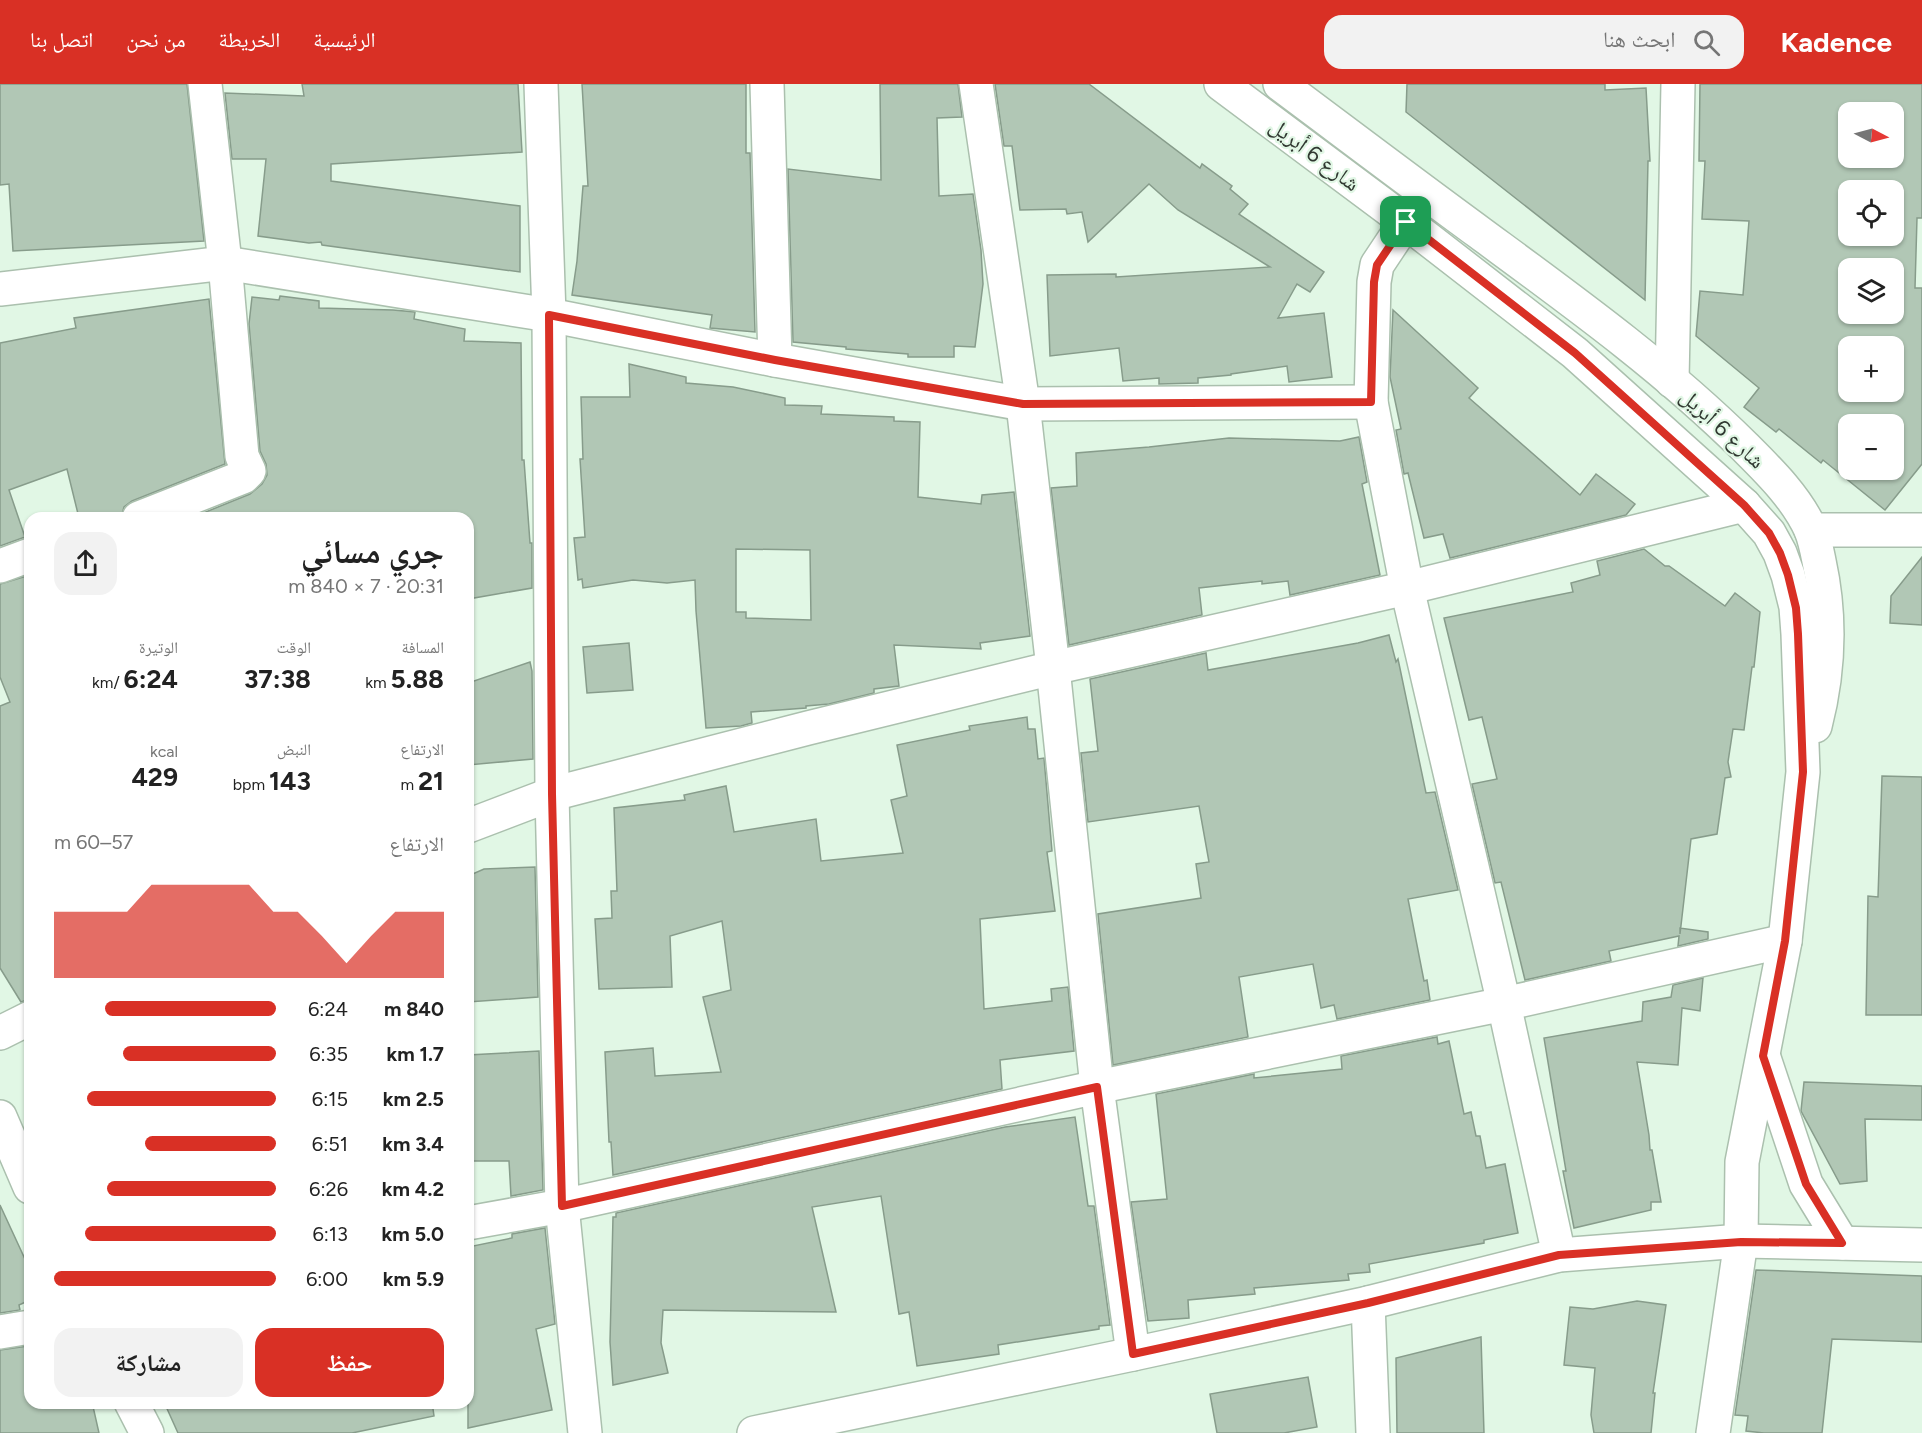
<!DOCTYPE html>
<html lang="ar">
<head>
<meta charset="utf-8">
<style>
	:root { --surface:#fff; --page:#f2f2f2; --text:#222; --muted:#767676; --accent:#d93025 }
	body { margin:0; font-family:Figtree,"Noto Naskh Arabic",sans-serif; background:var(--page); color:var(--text); direction:rtl; height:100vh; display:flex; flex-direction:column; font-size:22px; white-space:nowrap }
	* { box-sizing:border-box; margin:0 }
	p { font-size:20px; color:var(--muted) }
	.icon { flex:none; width:33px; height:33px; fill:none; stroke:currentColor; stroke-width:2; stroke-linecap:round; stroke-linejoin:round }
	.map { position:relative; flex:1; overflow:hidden; direction:ltr }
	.side { position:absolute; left:24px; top:428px; width:450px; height:897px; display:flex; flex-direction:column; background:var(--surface); border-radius:18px; box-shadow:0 2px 4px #0004; direction:rtl }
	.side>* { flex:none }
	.needle { width:39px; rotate:96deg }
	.buttons { position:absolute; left:1838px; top:18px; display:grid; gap:12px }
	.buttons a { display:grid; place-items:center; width:66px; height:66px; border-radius:12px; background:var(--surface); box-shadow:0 2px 4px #0004; font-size:30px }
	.pin { position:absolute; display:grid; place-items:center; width:51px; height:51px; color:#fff; margin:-26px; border-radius:12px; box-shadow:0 3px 9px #0006 }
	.round { display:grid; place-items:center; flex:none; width:63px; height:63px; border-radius:18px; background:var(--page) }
	.headline { display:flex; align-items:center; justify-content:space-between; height:102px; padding:0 30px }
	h1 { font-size:33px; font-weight:700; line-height:45px }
	.stats { display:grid; grid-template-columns:repeat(3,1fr); gap:9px; height:102px; padding:6px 30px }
	.stats div { display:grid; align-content:center }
	.stats b { font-size:26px; font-weight:700 }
	.stats small { font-size:16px; font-weight:400 }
	.stats p { font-size:16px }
	.chart { height:168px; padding:12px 30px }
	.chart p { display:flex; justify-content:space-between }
	.chart svg { width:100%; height:108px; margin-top:6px; fill:var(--accent); opacity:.7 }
	.cta { display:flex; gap:12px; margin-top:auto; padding:12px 30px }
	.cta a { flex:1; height:69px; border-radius:18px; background:var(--accent); color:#fff; font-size:24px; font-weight:700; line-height:69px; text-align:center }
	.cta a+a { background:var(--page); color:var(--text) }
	ul { padding:0 30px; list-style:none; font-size:20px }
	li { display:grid; grid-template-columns:96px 72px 1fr; align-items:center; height:45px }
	li i { height:15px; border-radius:8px; background:var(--accent) }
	header { display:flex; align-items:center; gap:36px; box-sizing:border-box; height:84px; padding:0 30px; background:var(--accent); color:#fff }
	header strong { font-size:28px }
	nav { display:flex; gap:33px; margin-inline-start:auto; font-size:21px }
	.search { width:420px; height:54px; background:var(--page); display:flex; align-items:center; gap:15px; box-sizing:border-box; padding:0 21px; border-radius:18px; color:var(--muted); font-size:22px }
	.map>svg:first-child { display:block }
	.building { fill:#b1c7b5; stroke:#879c8b; stroke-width:1.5; fill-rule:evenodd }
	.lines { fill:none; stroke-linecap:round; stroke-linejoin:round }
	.minor-casing { stroke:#abc0ae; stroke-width:36 }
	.tertiary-casing { stroke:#abc0ae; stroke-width:36 }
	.minor { stroke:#fff; stroke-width:33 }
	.tertiary { stroke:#fff; stroke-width:33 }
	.route-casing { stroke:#fff; stroke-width:12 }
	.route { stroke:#d93025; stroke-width:8 }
	.labels { text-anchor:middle; stroke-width:4.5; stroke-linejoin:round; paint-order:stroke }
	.street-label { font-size:22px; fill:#303831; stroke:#e1f7e5 }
</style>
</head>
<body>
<header>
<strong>Kadence</strong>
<div class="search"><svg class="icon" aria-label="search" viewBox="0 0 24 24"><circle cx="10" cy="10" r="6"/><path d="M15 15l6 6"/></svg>ابحث هنا</div>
<nav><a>الرئيسية</a><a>الخريطة</a><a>من نحن</a><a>اتصل بنا</a></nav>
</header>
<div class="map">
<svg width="1922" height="1349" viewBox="0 0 1922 1349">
	<rect width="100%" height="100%" fill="#e1f7e5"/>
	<g class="building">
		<polygon points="0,0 187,0 204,157 13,167 9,100 0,101"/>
		<polygon points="302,0 518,0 522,68 331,80 331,97 520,122 520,188 322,161 321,158 309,159 258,152 266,75 232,75 225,9 304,12"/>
		<polygon points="582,0 746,0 746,69 750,69 755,248 710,244 712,231 572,211 577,177 583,102 588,102"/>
		<polygon points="880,0 958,0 962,33 937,34 939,112 973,110 981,166 983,200 975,263 954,262 954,273 908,273 908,270 846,265 846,263 793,258 788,85 881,96"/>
		<polygon points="995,0 1089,0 1200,84 1202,80 1232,102 1230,105 1248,120 1239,130 1324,188 1310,208 1297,200 1278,234 1324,229 1332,293 1289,298 1287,282 1231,290 1231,291 1198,294 1198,299 1159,300 1159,294 1123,297 1119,264 1050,272 1047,191 1116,190 1116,193 1270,183 1178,126 1149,100 1088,158 1082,128 1067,130 1066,125 1020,126 1012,62 1004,62"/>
		<polygon points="1407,0 1605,0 1605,6 1646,4 1650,77 1648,77 1645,216 1406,28"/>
		<path d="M 1700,0 L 1922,0 L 1922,134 L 1917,134 L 1915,204 L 1922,204 L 1922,380 L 1885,426 L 1823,376 L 1821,379 L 1779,345 L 1776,348 L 1744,323 L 1759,304 L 1696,252 L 1700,207 L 1743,211 L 1749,137 L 1702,135 L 1705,77 L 1699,77 ZM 1848,28 L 1893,28 L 1893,74 L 1848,74 ZM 1848,106 L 1893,106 L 1893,152 L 1848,152 ZM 1848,184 L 1893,184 L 1893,230 L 1848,230 ZM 1848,262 L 1893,262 L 1893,308 L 1848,308 ZM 1848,340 L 1893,340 L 1893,386 L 1848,386 Z"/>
		<polygon points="280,212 319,217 319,224 393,226 415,228 414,235 465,245 464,257 521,259 522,376 524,376 530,459 532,459 532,504 468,515 468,434 191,434 250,410 262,400 267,391 266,380 260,367 249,240 252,213 279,216"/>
		<polygon points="209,215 225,380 132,417 124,423 121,434 79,434 67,385 9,406 25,453 0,462 0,259 76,244 74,234"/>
		<polygon points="1393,226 1478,304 1469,314 1580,411 1596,390 1635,420 1626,431 1450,474 1443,450 1424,454 1408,389 1404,390 1396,346 1401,345 1390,293"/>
		<path d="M 629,280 L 686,293 L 686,299 L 733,303 L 785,314 L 785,321 L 822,322 L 821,330 L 894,333 L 894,337 L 920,338 L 918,413 L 981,420 L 982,411 L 1014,408 L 1030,552 L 980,559 L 981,565 L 894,561 L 899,602 L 874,605 L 874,609 L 829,620 L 806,622 L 806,624 L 751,628 L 752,639 L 741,642 L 706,644 L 696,527 L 695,496 L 667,499 L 633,496 L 583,504 L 582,495 L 578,496 L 574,454 L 585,453 L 580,375 L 583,375 L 581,313 L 630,313 ZM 736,465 L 810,466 L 811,536 L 746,534 L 746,528 L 736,528 Z"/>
		<polygon points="1359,353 1367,398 1362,400 1380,491 1290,511 1288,497 1262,500 1262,497 1199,504 1202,531 1069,561 1051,404 1077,402 1076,369 1149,363 1229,354 1340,357"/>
		<polygon points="1644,465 1665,482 1669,482 1725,522 1735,509 1760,528 1754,583 1752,583 1744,646 1733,645 1728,678 1731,693 1725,694 1717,750 1691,755 1680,850 1680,844 1708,848 1708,855 1678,862 1679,852 1609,867 1611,877 1525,896 1501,798 1495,799 1472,700 1497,695 1482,633 1469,636 1444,534 1573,508 1571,499 1600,491 1597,477"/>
		<polygon points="1922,473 1922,541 1890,539 1891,512"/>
		<polygon points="30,491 30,915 21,918 0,884 0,622 10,618 0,593 0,500"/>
		<polygon points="1389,551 1396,578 1398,575 1426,709 1435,708 1458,806 1408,815 1424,897 1427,896 1430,916 1337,935 1334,921 1321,924 1313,880 1239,893 1248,953 1113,981 1098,830 1201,814 1196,780 1209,778 1199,722 1088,738 1081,669 1098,667 1090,595 1206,569 1208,586 1358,559"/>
		<polygon points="629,559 633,606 587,609 583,563"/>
		<polygon points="530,578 532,587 533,675 468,681 468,599"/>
		<polygon points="1027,633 1028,645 1035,645 1038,675 1044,674 1052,767 1047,768 1055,827 980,835 984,925 1052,917 1051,905 1068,903 1074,967 1000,976 1002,1005 613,1091 611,1058 609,1058 605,968 653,964 655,992 721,988 703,913 731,906 722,837 670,852 672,903 599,905 595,835 612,834 611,807 617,807 614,724 685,716 684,711 726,702 734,748 816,735 821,777 903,769 891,716 907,712 897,661 970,646 969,642"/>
		<polygon points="1882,692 1922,693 1922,931 1866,931 1868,812 1878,813"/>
		<polygon points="535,783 538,913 468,918 468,792 484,785"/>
		<polygon points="1703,894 1700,927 1682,924 1678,981 1637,978 1649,1051 1650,1066 1652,1066 1661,1118 1651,1118 1651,1126 1574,1144 1563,1087 1566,1087 1544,954 1642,937 1643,918 1671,913 1673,901"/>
		<polygon points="1437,953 1438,960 1449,957 1464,1030 1471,1028 1476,1052 1480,1052 1486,1084 1505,1080 1518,1149 1484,1156 1484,1159 1369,1180 1370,1188 1348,1190 1349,1196 1254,1204 1255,1210 1188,1216 1189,1234 1148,1237 1131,1118 1167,1115 1156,1010 1254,990 1254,994 1342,985 1341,972"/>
		<polygon points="539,967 543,1106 511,1112 509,1077 468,1077 468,971"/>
		<polygon points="1804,998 1922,1002 1922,1036 1865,1035 1867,1097 1840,1100 1801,1027"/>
		<polygon points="1075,1033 1088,1122 1094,1122 1110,1241 1099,1242 1099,1245 998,1261 999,1270 917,1282 909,1228 899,1230 881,1112 812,1123 836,1228 663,1226 661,1259 668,1289 613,1301 610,1258 613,1133 616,1133 616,1129 1005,1043"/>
		<polygon points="0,1121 30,1186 30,1216 19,1221 20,1226 0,1229"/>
		<polygon points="545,1144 555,1240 536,1245 552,1326 468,1344 468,1163 512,1154 512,1150"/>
		<polygon points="1756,1186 1922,1192 1922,1258 1832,1255 1822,1349 1764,1349 1746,1347 1748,1332 1735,1331"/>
		<polygon points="1637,1217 1666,1221 1653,1309 1655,1309 1651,1349 1594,1349 1591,1331 1595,1284 1564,1281 1570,1223 1593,1225"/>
		<polygon points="1481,1253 1484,1349 1397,1349 1396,1274"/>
		<polygon points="28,1262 30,1271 30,1318 92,1318 99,1349 0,1349 0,1266"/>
		<polygon points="1308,1293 1317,1343 1284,1349 1217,1349 1210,1310"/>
		<polygon points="164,1318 432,1318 434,1332 352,1349 178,1349"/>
	</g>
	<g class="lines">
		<defs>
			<g id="minor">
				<polyline points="541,0 549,231 552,710 562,1122 585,1349"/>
				<polyline points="767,0 775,276"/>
				<polyline points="976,0 1023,320 1053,584 1097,1003 1133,1270"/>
				<polyline points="1425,109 1377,181 1374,198 1371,318 1407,504 1504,920 1559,1171"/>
				<polyline points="0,205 225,179 549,231 775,276 1023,320 1371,318"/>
				<polyline points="1672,297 1678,0"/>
				<polyline points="139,434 243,393 249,387 242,372 225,179 205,0"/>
				<polyline points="1811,446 1922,446"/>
				<polyline points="0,482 30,471"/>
				<polyline points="468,742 552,710 808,644 1053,584 1407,504 1744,421"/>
				<polyline points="0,949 30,934"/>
				<polyline points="0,1033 30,1103"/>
				<polyline points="468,1139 562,1122 1097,1003 1504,920 1785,857"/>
				<polyline points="1368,1219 1373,1349"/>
				<polyline points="0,1248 30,1243"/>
				<polyline points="131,1318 147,1349"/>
			</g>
			<g id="tertiary">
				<polyline points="1221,0 1406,138 1575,269 1744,421 1769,449 1780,469 1788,491 1796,523 1798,550 1803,688 1785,857 1742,1078 1741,1157 1713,1349"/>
				<path d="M 1280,0 C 1347,50 1413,100 1480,149 C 1571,216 1663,282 1744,362 C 1769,387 1796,413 1811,446 C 1815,456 1817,467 1819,477 C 1831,532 1829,588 1815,642"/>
				<polyline points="1764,974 1806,1100 1842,1159"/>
				<polyline points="754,1349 1133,1270 1368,1219 1559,1171 1741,1157 1922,1161"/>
			</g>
		</defs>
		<use href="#minor" class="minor-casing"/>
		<use href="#tertiary" class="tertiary-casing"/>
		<use href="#minor" class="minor"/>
		<use href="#tertiary" class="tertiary"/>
	</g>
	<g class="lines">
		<defs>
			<polygon id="route" points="1406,138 1575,269 1744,421 1769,449 1780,469 1788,491 1796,524 1798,550 1803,688 1785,857 1763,972 1806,1100 1842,1159 1741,1158 1559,1171 1368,1219 1133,1270 1097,1003 562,1122 552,710 549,231 775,276 1023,320 1371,318 1374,198 1377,181"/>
		</defs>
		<use href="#route" class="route-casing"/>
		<use href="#route" class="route"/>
	</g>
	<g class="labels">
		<g class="street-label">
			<text transform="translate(1315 70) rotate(37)" y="8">شارع 6 أبريل</text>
			<text transform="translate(1723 344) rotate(43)" y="8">شارع 6 أبريل</text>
		</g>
	</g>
</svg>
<div class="buttons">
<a><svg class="needle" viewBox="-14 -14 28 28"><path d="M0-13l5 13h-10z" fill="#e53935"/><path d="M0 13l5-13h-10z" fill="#767676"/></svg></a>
<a><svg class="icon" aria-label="locate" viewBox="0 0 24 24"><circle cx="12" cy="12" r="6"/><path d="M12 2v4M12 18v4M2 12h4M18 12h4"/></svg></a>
<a><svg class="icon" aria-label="layers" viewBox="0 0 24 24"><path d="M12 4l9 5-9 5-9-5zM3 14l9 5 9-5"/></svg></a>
<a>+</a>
<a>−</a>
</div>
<div class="pin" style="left:1406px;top:138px;background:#1e9e55"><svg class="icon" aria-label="arrive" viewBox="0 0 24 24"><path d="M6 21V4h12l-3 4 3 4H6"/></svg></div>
<section class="side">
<div class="headline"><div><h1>جري مسائي</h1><p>20:31 · 7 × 840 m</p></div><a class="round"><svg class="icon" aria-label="share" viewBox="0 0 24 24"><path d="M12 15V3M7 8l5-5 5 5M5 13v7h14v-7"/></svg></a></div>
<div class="stats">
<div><p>المسافة</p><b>5.88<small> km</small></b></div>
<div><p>الوقت</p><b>37:38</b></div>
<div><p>الوتيرة</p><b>6:24<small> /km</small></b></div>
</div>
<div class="stats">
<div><p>الارتفاع</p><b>21<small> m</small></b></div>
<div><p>النبض</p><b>143<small> bpm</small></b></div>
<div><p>kcal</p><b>429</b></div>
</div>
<div class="chart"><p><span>الارتفاع</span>57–60 m</p>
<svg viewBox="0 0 160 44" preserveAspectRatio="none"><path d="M0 44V17L10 17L20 17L30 17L40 6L50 6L60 6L70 6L80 6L90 17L100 17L110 27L120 38L130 27L140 17L150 17L160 17V44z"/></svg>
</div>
<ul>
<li><b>840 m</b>6:24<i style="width:77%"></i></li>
<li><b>1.7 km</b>6:35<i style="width:69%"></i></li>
<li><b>2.5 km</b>6:15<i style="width:85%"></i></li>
<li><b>3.4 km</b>6:51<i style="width:59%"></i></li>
<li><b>4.2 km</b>6:26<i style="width:76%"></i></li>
<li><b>5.0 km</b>6:13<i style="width:86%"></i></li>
<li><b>5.9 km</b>6:00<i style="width:100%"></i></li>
</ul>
<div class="cta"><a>حفظ</a><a>مشاركة</a></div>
</section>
</div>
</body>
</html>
